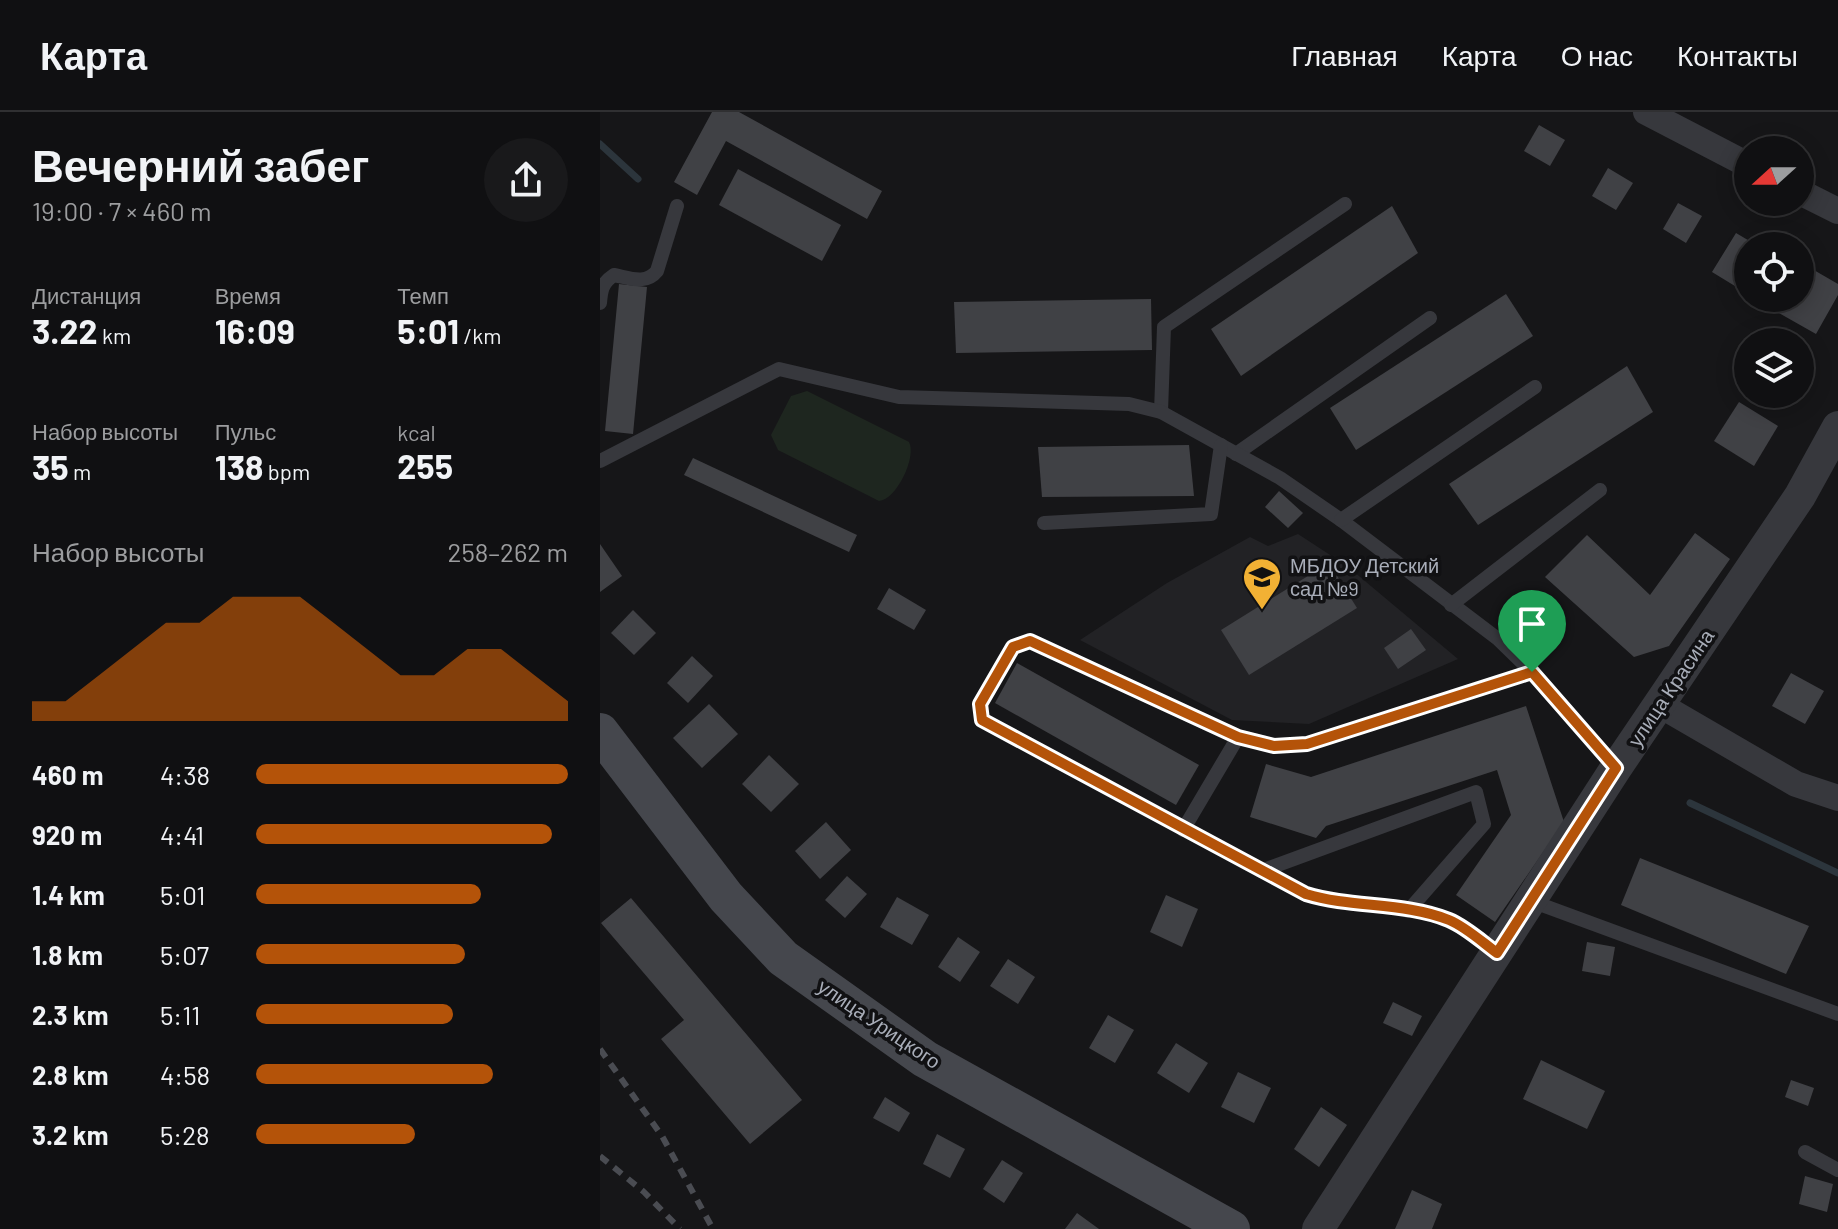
<!DOCTYPE html>
<html lang="ru">
<head>
<meta charset="utf-8">
<style>
	:root { --surface:#101012; --page:#19191b; --text:#f1f3f6; --muted:#9c9d9f; --line:#303032; --accent:#b45309 }
	body { margin:0; font-family:Barlow,sans-serif; background:var(--page); color:var(--text); height:100vh; display:flex; flex-direction:column; font-size:30px; white-space:nowrap }
	* { box-sizing:border-box; margin:0 }
	p { font-size:26px; color:var(--muted) }
	.icon { flex:none; width:44px; height:44px; fill:none; stroke:currentColor; stroke-width:2; stroke-linecap:round; stroke-linejoin:round }
	.map { position:relative; flex:1; overflow:hidden }
	.drawer { display:flex; flex-direction:column; background:var(--surface); width:600px }
	.drawer>* { flex:none }
	.needle { width:52px; rotate:249deg }
	.buttons { position:absolute; left:1134px; top:24px; display:grid; gap:16px }
	.buttons a { display:grid; place-items:center; width:80px; height:80px; border-radius:50%; background:var(--surface); box-shadow:0 4px 20px #0003,0 0 0 2px var(--line); font-size:40px }
	.pin { position:absolute; display:grid; place-items:center; width:68px; height:68px; color:#fff; margin:-82px -34px; border-radius:50% 50% 50% 0; rotate:-45deg; box-shadow:0 0 8px #0007 }
	.pin .icon { rotate:45deg }
	.round { display:grid; place-items:center; flex:none; width:84px; height:84px; border-radius:42px; background:var(--page) }
	.summary { display:flex; align-items:center; justify-content:space-between; height:136px; padding:0 32px }
	h1 { font-size:44px; font-weight:700; line-height:60px }
	.figures { display:grid; grid-template-columns:repeat(3,1fr); gap:12px; height:136px; padding:8px 32px }
	.figures div { display:grid; align-content:center }
	.figures b { font-size:34px; font-weight:700 }
	.figures small { font-size:22px; font-weight:400 }
	.figures p { font-size:22px }
	.chart { height:224px; padding:16px 32px }
	.chart p { display:flex; justify-content:space-between }
	.chart svg { width:100%; height:144px; margin-top:8px; fill:var(--accent); opacity:.7 }
	ul { padding:0 32px; list-style:none; font-size:26px }
	li { display:grid; grid-template-columns:128px 96px 1fr; align-items:center; height:60px }
	li i { height:20px; border-radius:10px; background:var(--accent) }
	header { display:flex; align-items:center; gap:48px; box-sizing:border-box; height:112px; padding:0 40px; background:var(--surface); border-bottom:2px solid var(--line) }
	header strong { font-size:38px }
	nav { display:flex; gap:44px; margin-inline-start:auto; font-size:28px }
	main { display:flex; flex:1; min-height:0 }
	.map>svg:first-child { display:block }
	.built { fill:#222225 }
	.green { fill:#1e261f }
	.lines { fill:none; stroke-linecap:round; stroke-linejoin:round }
	.stream { stroke:#2c353c; stroke-width:7 }
	.building { fill:#404145 }
	.service { stroke:#37383d; stroke-width:14 }
	.minor { stroke:#37383d; stroke-width:26 }
	.tertiary { stroke:#37383d; stroke-width:32 }
	.secondary { stroke:#45474d; stroke-width:38 }
	.rail { stroke:#4a4c52; stroke-width:6; stroke-dasharray:10 8; stroke-linecap:butt }
	.route-casing { stroke:#fff; stroke-width:16 }
	.route { stroke:#b45309; stroke-width:10 }
	.labels { text-anchor:middle; stroke-width:7; stroke-linejoin:round; paint-order:stroke }
	.poi-label { font-size:20px; fill:#a8adb8; stroke:#111113; text-anchor:start }
	.street-label { font-size:20px; fill:#a8adb8; stroke:#111113 }
</style>
</head>
<body>
<header>
<strong>Карта</strong>
<nav><a>Главная</a><a>Карта</a><a>О нас</a><a>Контакты</a></nav>
</header>
<main>
<section class="drawer">
<div class="summary"><div><h1>Вечерний забег</h1><p>19:00 · 7 × 460 m</p></div><a class="round"><svg class="icon" aria-label="share" viewBox="0 0 24 24"><path d="M12 15V3M7 8l5-5 5 5M5 13v7h14v-7"/></svg></a></div>
<div class="figures">
<div><p>Дистанция</p><b>3.22<small> km</small></b></div>
<div><p>Время</p><b>16:09</b></div>
<div><p>Темп</p><b>5:01<small> /km</small></b></div>
</div>
<div class="figures">
<div><p>Набор высоты</p><b>35<small> m</small></b></div>
<div><p>Пульс</p><b>138<small> bpm</small></b></div>
<div><p>kcal</p><b>255</b></div>
</div>
<div class="chart"><p><span>Набор высоты</span>258–262 m</p>
<svg viewBox="0 0 160 44" preserveAspectRatio="none"><path d="M0 44V38L10 38L20 30L30 22L40 14L50 14L60 6L70 6L80 6L90 14L100 22L110 30L120 30L130 22L140 22L150 30L160 38V44z"/></svg>
</div>
<ul>
<li><b>460 m</b>4:38<i style="width:100%"></i></li>
<li><b>920 m</b>4:41<i style="width:95%"></i></li>
<li><b>1.4 km</b>5:01<i style="width:72%"></i></li>
<li><b>1.8 km</b>5:07<i style="width:67%"></i></li>
<li><b>2.3 km</b>5:11<i style="width:63%"></i></li>
<li><b>2.8 km</b>4:58<i style="width:76%"></i></li>
<li><b>3.2 km</b>5:28<i style="width:51%"></i></li>
</ul>
</section>
<div class="map">
<svg width="1238" height="1117" viewBox="0 0 1238 1117">
	<rect width="100%" height="100%" fill="#161618"/>
	<polygon class="built" points="698,422 747,454 858,547 709,612 632,608 480,528 567,471 650,425 668,434"/>
	<path class="green" d="M 207,279 L 309,330 C 317,345 296,388 279,389 L 178,338 L 171,323 L 191,284 Z"/>
	<g class="lines">
		<g class="stream">
			<polyline points="0,32 38,67"/>
			<polyline points="1090,691 1238,761"/>
		</g>
	</g>
	<g class="building">
		<polygon points="112,0 139,0 282,79 267,107 126,29 97,83 74,70"/>
		<polygon points="939,13 965,28 950,54 924,39"/>
		<polygon points="1008,56 1033,71 1016,98 992,84"/>
		<polygon points="138,57 241,113 222,149 119,93"/>
		<polygon points="1078,91 1102,104 1086,131 1063,117"/>
		<polygon points="792,94 818,141 641,264 611,217"/>
		<polygon points="1136,121 1158,134 1148,134 1148,182 1112,160"/>
		<polygon points="1200,150 1238,172 1238,183 1216,222 1172,197 1179,186 1200,186"/>
		<polygon points="19,172 47,175 33,322 5,319"/>
		<polygon points="906,182 933,224 756,338 730,296"/>
		<polygon points="551,187 552,238 356,241 354,190"/>
		<polygon points="1027,254 1053,300 878,413 849,372"/>
		<polygon points="1159,282 1188,282 1182,294"/>
		<polygon points="1139,290 1178,314 1154,354 1114,329"/>
		<polygon points="589,333 594,384 442,385 438,335"/>
		<polygon points="93,346 257,423 249,440 84,363"/>
		<polygon points="679,379 703,401 688,416 665,395"/>
		<polygon points="1095,421 1130,447 1069,534 1034,545 945,465 987,423 1050,483"/>
		<polygon points="0,432 22,464 0,480"/>
		<polygon points="729,451 757,496 649,563 621,518"/>
		<polygon points="289,476 326,498 314,518 277,497"/>
		<polygon points="33,498 56,521 34,543 11,521"/>
		<polygon points="811,517 826,538 798,557 784,536"/>
		<polygon points="92,544 113,564 88,591 67,571"/>
		<polygon points="417,551 599,653 576,693 395,591"/>
		<polygon points="1191,561 1224,579 1205,612 1172,594"/>
		<polygon points="109,592 138,622 102,656 73,626"/>
		<polygon points="926,594 964,710 895,810 856,783 911,703 897,658 726,714 716,726 650,705 666,652 711,665"/>
		<polygon points="169,643 199,672 171,700 142,672"/>
		<polygon points="226,710 251,738 220,767 195,739"/>
		<polygon points="1040,746 1209,814 1186,862 1021,793"/>
		<polygon points="247,764 267,782 245,806 225,788"/>
		<polygon points="566,783 598,797 582,835 550,820"/>
		<polygon points="297,785 329,803 312,833 280,815"/>
		<polygon points="31,786 202,988 150,1032 61,927 84,908 1,811"/>
		<polygon points="358,825 380,840 360,870 338,855"/>
		<polygon points="987,830 1015,835 1010,864 982,859"/>
		<polygon points="408,847 435,865 418,892 390,874"/>
		<polygon points="793,890 822,904 812,924 783,911"/>
		<polygon points="508,903 534,918 515,951 489,936"/>
		<polygon points="576,931 608,951 589,981 557,961"/>
		<polygon points="941,948 1005,979 987,1017 923,987"/>
		<polygon points="638,960 671,976 654,1011 621,995"/>
		<polygon points="1191,968 1214,976 1208,994 1185,985"/>
		<polygon points="285,985 310,1001 299,1020 273,1006"/>
		<polygon points="721,995 747,1013 719,1055 694,1037"/>
		<polygon points="337,1022 365,1037 350,1066 323,1052"/>
		<polygon points="402,1048 423,1061 404,1091 383,1077"/>
		<polygon points="1205,1064 1233,1072 1227,1100 1199,1092"/>
		<polygon points="812,1078 842,1092 832,1117 795,1117"/>
		<polygon points="477,1101 499,1117 465,1117"/>
	</g>
	<g class="lines">
		<g class="service">
			<path d="M 0,191 C 1,178 2,171 14,163 C 30,166 46,173 57,159 L 77,94"/>
			<polyline points="561,300 564,215 745,92"/>
			<polyline points="636,342 830,206"/>
			<polyline points="0,349 179,257 299,285 529,292 561,300 680,366 741,408 898,527 932,560 1016,656"/>
			<polyline points="741,408 935,275"/>
			<polyline points="444,411 611,402 621,333"/>
			<polyline points="851,493 1000,378"/>
			<polyline points="583,718 638,625"/>
			<polyline points="661,759 876,680 884,712 808,799"/>
			<polyline points="931,789 1238,902"/>
			<path d="M 897,841 C 882,830 866,815 849,808 C 804,790 752,796 706,782 L 382,608 L 380,592 L 413,535 L 430,529 L 638,625 L 674,634 L 707,632 L 932,560"/>
			<polyline points="1205,1040 1238,1058"/>
		</g>
		<g class="minor">
			<polyline points="1046,0 1148,53"/>
			<polyline points="1200,80 1238,99"/>
			<polyline points="1060,593 1196,672 1238,686"/>
		</g>
		<polyline class="tertiary" points="718,1117 1016,656 1200,384 1238,315"/>
		<polyline class="secondary" points="0,620 126,785 183,846 325,947 631,1117"/>
		<g class="rail">
			<polyline points="0,937 62,1024 113,1117"/>
			<polyline points="0,1044 44,1080 80,1117"/>
		</g>
	</g>
	<g class="lines">
		<defs>
			<path id="route" d="M 430,529 L 638,625 L 674,634 L 707,632 L 932,560 L 1016,656 L 897,841 C 882,830 866,815 849,808 C 804,790 752,796 706,782 L 382,608 L 380,592 L 413,535 Z"/>
		</defs>
		<use href="#route" class="route-casing"/>
		<use href="#route" class="route"/>
	</g>
	<defs>
		<symbol id="school-pin" viewBox="-11 -11 22 30"><path d="M0 17L-7.5 6A9.5 9.5 0 1 1 7.5 6Z" fill="#f2b134" stroke="#111113"/><path d="M0-5L7-2L0 1L-7-2ZM-4 1L0 2.5L4 1V4Q0 6-4 4Z" fill="#111"/></symbol>
	</defs>
	<g fill-rule="evenodd">
		<use href="#school-pin" x="640" y="443" width="44" height="60"/>
	</g>
	<g class="labels">
		<g class="poi-label">
			<text x="690" y="461">МБДОУ Детский<tspan x="690" dy="23">сад №9</tspan></text>
		</g>
		<g class="street-label">
			<text transform="translate(1071 576) rotate(-56)" y="7">улица Красина</text>
			<text transform="translate(279 912) rotate(34)" y="7">улица Урицкого</text>
		</g>
	</g>
</svg>
<div class="buttons">
<a><svg class="needle" viewBox="-14 -14 28 28"><path d="M0-13l5 13h-10z" fill="#e53935"/><path d="M0 13l5-13h-10z" fill="#9c9d9f"/></svg></a>
<a><svg class="icon" aria-label="locate" viewBox="0 0 24 24"><circle cx="12" cy="12" r="6"/><path d="M12 2v4M12 18v4M2 12h4M18 12h4"/></svg></a>
<a><svg class="icon" aria-label="layers" viewBox="0 0 24 24"><path d="M12 4l9 5-9 5-9-5zM3 14l9 5 9-5"/></svg></a>
</div>
<div class="pin" style="left:932px;top:560px;background:#1e9e55"><svg class="icon" aria-label="arrive" viewBox="0 0 24 24"><path d="M6 21V4h12l-3 4 3 4H6"/></svg></div>
</div>
</main>
</body>
</html>
